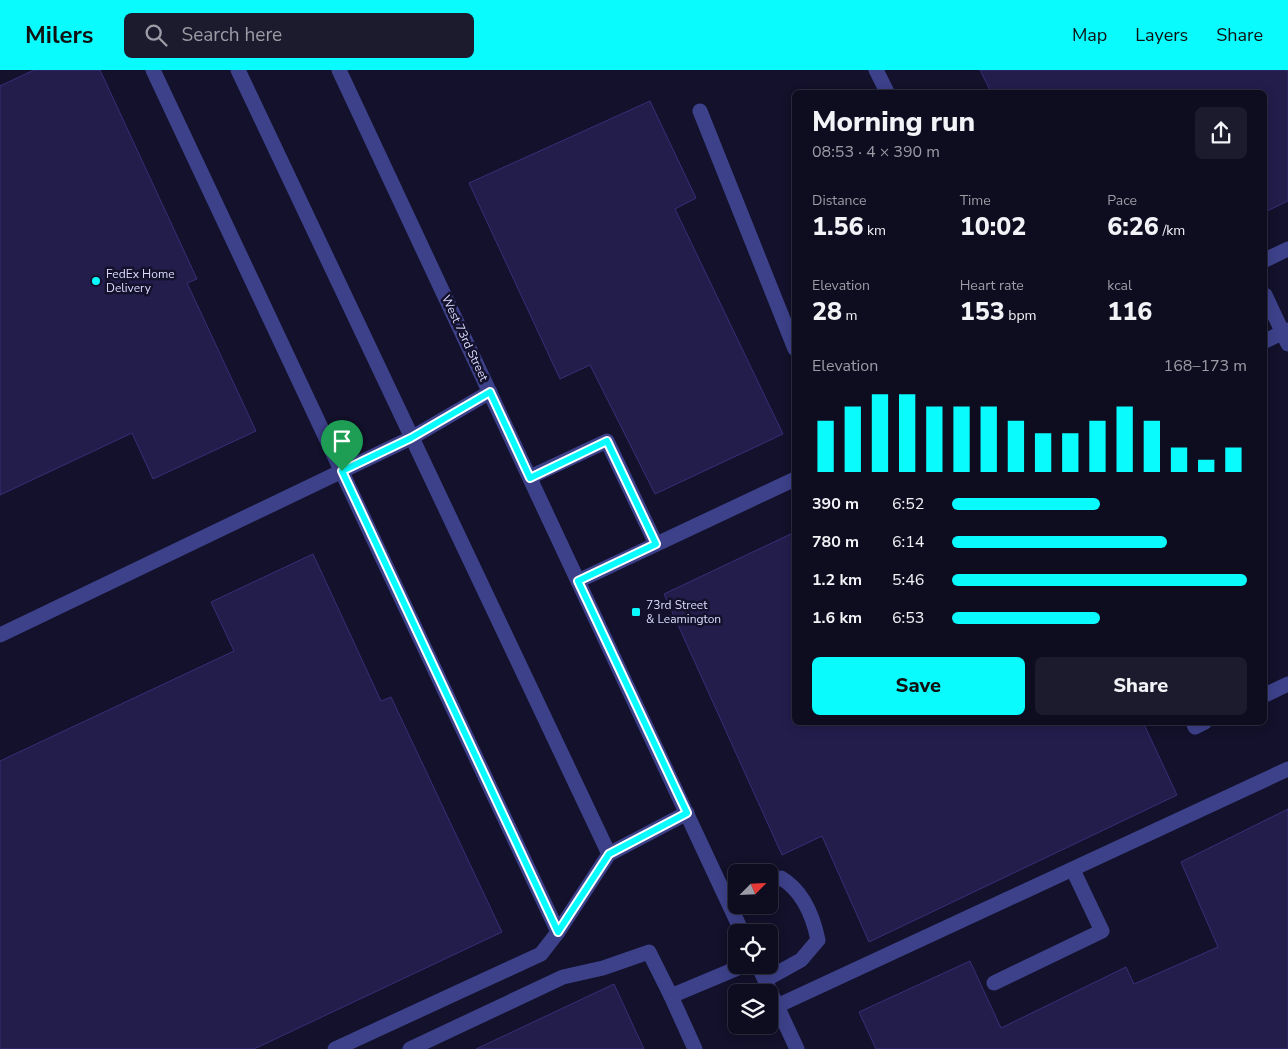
<!DOCTYPE html>
<html lang="en">
<head>
<meta charset="utf-8">
<style>
	:root { --surface:#0e0d20; --page:#1c1b2d; --text:#f1f3f6; --muted:#9b9ca5; --line:#2e2d3e; --accent:#09fbfe }
	body { margin:0; font-family:"Nunito Sans",sans-serif; background:var(--page); color:var(--text); height:100vh; display:flex; flex-direction:column; font-size:19px; white-space:nowrap }
	* { box-sizing:border-box; margin:0 }
	p { font-size:16px; color:var(--muted) }
	.icon { flex:none; width:28px; height:28px; fill:none; stroke:currentColor; stroke-width:2; stroke-linecap:round; stroke-linejoin:round }
	.map { position:relative; flex:1; overflow:hidden }
	.sheet { position:absolute; left:792px; top:20px; width:475px; height:635px; display:flex; flex-direction:column; background:var(--surface); border-radius:8px; box-shadow:0 2px 12px #0003,0 0 0 1px var(--line) }
	.sheet>* { flex:none }
	.needle { width:32px; rotate:66deg }
	.fabs { position:absolute; left:728px; top:794px; display:grid; gap:10px }
	.fabs a { display:grid; place-items:center; width:50px; height:50px; border-radius:8px; background:var(--surface); box-shadow:0 2px 12px #0003,0 0 0 1px var(--line); font-size:25px }
	.pin { position:absolute; display:grid; place-items:center; width:42px; height:42px; color:#fff; margin:-51px -21px; border-radius:50% 50% 50% 0; rotate:-45deg; box-shadow:0 0 5px #0007 }
	.pin .icon { rotate:45deg }
	.round { display:grid; place-items:center; flex:none; width:52px; height:52px; border-radius:8px; background:var(--page) }
	.overview { display:flex; align-items:center; justify-content:space-between; height:85px; padding:0 20px }
	h1 { font-size:28px; font-weight:800; line-height:38px }
	.metrics { display:grid; grid-template-columns:repeat(3,1fr); gap:8px; height:85px; padding:5px 20px }
	.metrics div { display:grid; align-content:center }
	.metrics b { font-size:25px; font-weight:800 }
	.metrics small { font-size:14px; font-weight:400 }
	.metrics p { font-size:14px }
	.chart { height:140px; padding:10px 20px }
	.chart p { display:flex; justify-content:space-between }
	.chart svg { width:100%; height:90px; margin-top:5px; stroke:var(--accent); stroke-width:6 }
	.primary-button { display:flex; gap:10px; margin-top:auto; padding:10px 20px }
	.primary-button a { flex:1; height:58px; border-radius:8px; background:var(--accent); color:#111; font-size:20px; font-weight:800; line-height:58px; text-align:center }
	.primary-button a+a { background:var(--page); color:var(--text) }
	ul { padding:0 20px; list-style:none; font-size:16px }
	li { display:grid; grid-template-columns:80px 60px 1fr; align-items:center; height:38px }
	li i { height:12px; border-radius:6px; background:var(--accent) }
	header { display:flex; align-items:center; gap:30px; box-sizing:border-box; height:70px; padding:0 25px; background:var(--accent); color:#111 }
	header strong { font-size:24px }
	nav { display:flex; gap:28px; margin-inline-start:auto; font-size:18px }
	.search { width:350px; height:45px; background:var(--page); display:flex; align-items:center; gap:12px; box-sizing:border-box; padding:0 18px; border-radius:8px; color:var(--muted); font-size:19px }
	.map>svg:first-child { display:block }
	.building { fill:#231d4c; stroke:#372f78 }
	.lines { fill:none; stroke-linecap:round; stroke-linejoin:round }
	.minor { stroke:#3d418a; stroke-width:15 }
	.route-casing { stroke:#fff; stroke-width:10 }
	.route { stroke:#09fbfe; stroke-width:6 }
	.poi-dot { fill:#09fbfe; stroke:#13112b; stroke-width:2 }
	.labels { text-anchor:middle; stroke-width:5; stroke-linejoin:round; paint-order:stroke }
	.poi-label { font-size:12px; fill:#dddcff; stroke:#13112b; text-anchor:start }
	.street-label { font-size:12px; fill:#dddcff; stroke:#13112b }
</style>
</head>
<body>
<header>
<strong>Milers</strong>
<div class="search"><svg class="icon" aria-label="search" viewBox="0 0 24 24"><circle cx="10" cy="10" r="6"/><path d="M15 15l6 6"/></svg>Search here</div>
<nav><a>Map</a><a>Layers</a><a>Share</a></nav>
</header>
<div class="map">
<svg width="1288" height="979" viewBox="0 0 1288 979">
	<rect width="100%" height="100%" fill="#13112b"/>
	<g class="building">
		<polygon points="34,0 100,0 197,209 187,213 256,361 153,409 132,363 0,425 0,16"/>
		<polygon points="980,0 1288,0 1288,131 1265,142 1265,22 991,22"/>
		<polygon points="650,31 696,128 675,139 783,364 655,424 590,295 560,309 469,113"/>
		<polygon points="795,462 795,652 1143,652 1177,725 869,872 822,766 782,785 664,524"/>
		<polygon points="313,484 381,631 391,627 502,862 254,979 0,979 0,691 234,581 211,532"/>
		<polygon points="1288,739 1288,979 876,979 859,942 970,891 1001,958 1126,897 1134,914 1218,877 1181,792"/>
		<polygon points="614,914 644,979 476,979"/>
	</g>
	<g class="lines">
		<g class="minor">
			<polyline points="153,0 558,862"/>
			<polyline points="238,0 609,784"/>
			<polyline points="339,0 742,862"/>
			<polyline points="876,0 887,22"/>
			<polyline points="700,41 795,279"/>
			<polyline points="1265,190 1288,179"/>
			<polyline points="1265,225 1288,274"/>
			<polyline points="1265,271 1288,260"/>
			<polyline points="530,407 607,371 656,474"/>
			<polyline points="578,511 795,409"/>
			<polyline points="0,565 411,368 490,322"/>
			<polyline points="1265,625 1288,614"/>
			<polyline points="1193,652 1195,657 1205,652"/>
			<polyline points="758,895 797,979"/>
			<path d="M 765,910 L 801,890 L 818,870 C 813,846 803,821 781,808 L 769,812"/>
			<polyline points="994,913 1102,861 1073,800"/>
			<polyline points="671,926 695,979"/>
			<polyline points="777,936 1288,699"/>
			<polyline points="335,979 541,884 558,862 609,784 687,743"/>
			<polyline points="410,979 563,907 603,898 649,882 671,926 745,895"/>
		</g>
	</g>
	<g class="lines">
		<defs>
			<polygon id="route" points="490,322 530,408 607,371 656,474 578,511 687,743 609,784 558,862 342,401 411,368"/>
		</defs>
		<use href="#route" class="route-casing"/>
		<use href="#route" class="route"/>
	</g>
	<g class="poi-dot">
		<circle cx="96" cy="211" r="5"/>
		<rect x="631" y="537" width="10" height="10" rx="2.5"/>
	</g>
	<g class="labels">
		<g class="poi-label">
			<text x="106" y="208">FedEx Home<tspan x="106" dy="14">Delivery</tspan></text>
			<text x="646" y="539">73rd Street<tspan x="646" dy="14">&amp; Leamington</tspan></text>
		</g>
		<g class="street-label">
			<text transform="translate(465 268) rotate(65)" y="4">West 73rd Street</text>
		</g>
	</g>
</svg>
<div class="fabs">
<a><svg class="needle" viewBox="-14 -14 28 28"><path d="M0-13l5 13h-10z" fill="#e53935"/><path d="M0 13l5-13h-10z" fill="#9b9ca5"/></svg></a>
<a><svg class="icon" aria-label="locate" viewBox="0 0 24 24"><circle cx="12" cy="12" r="6"/><path d="M12 2v4M12 18v4M2 12h4M18 12h4"/></svg></a>
<a><svg class="icon" aria-label="layers" viewBox="0 0 24 24"><path d="M12 4l9 5-9 5-9-5zM3 14l9 5 9-5"/></svg></a>
</div>
<div class="pin" style="left:342px;top:401px;background:#1e9e55"><svg class="icon" aria-label="arrive" viewBox="0 0 24 24"><path d="M6 21V4h12l-3 4 3 4H6"/></svg></div>
<section class="sheet">
<div class="overview"><div><h1>Morning run</h1><p>08:53 · 4 × 390 m</p></div><a class="round"><svg class="icon" aria-label="share" viewBox="0 0 24 24"><path d="M12 15V3M7 8l5-5 5 5M5 13v7h14v-7"/></svg></a></div>
<div class="metrics">
<div><p>Distance</p><b>1.56<small> km</small></b></div>
<div><p>Time</p><b>10:02</b></div>
<div><p>Pace</p><b>6:26<small> /km</small></b></div>
</div>
<div class="metrics">
<div><p>Elevation</p><b>28<small> m</small></b></div>
<div><p>Heart rate</p><b>153<small> bpm</small></b></div>
<div><p>kcal</p><b>116</b></div>
</div>
<div class="chart"><p><span>Elevation</span>168–173 m</p>
<svg viewBox="0 0 160 44" preserveAspectRatio="none"><path d="M5 44V19M15 44V12M25 44V6M35 44V6M45 44V12M55 44V12M65 44V12M75 44V19M85 44V25M95 44V25M105 44V19M115 44V12M125 44V19M135 44V32M145 44V38M155 44V32"/></svg>
</div>
<ul>
<li><b>390 m</b>6:52<i style="width:50%"></i></li>
<li><b>780 m</b>6:14<i style="width:73%"></i></li>
<li><b>1.2 km</b>5:46<i style="width:100%"></i></li>
<li><b>1.6 km</b>6:53<i style="width:50%"></i></li>
</ul>
<div class="primary-button"><a>Save</a><a>Share</a></div>
</section>
</div>
</body>
</html>
